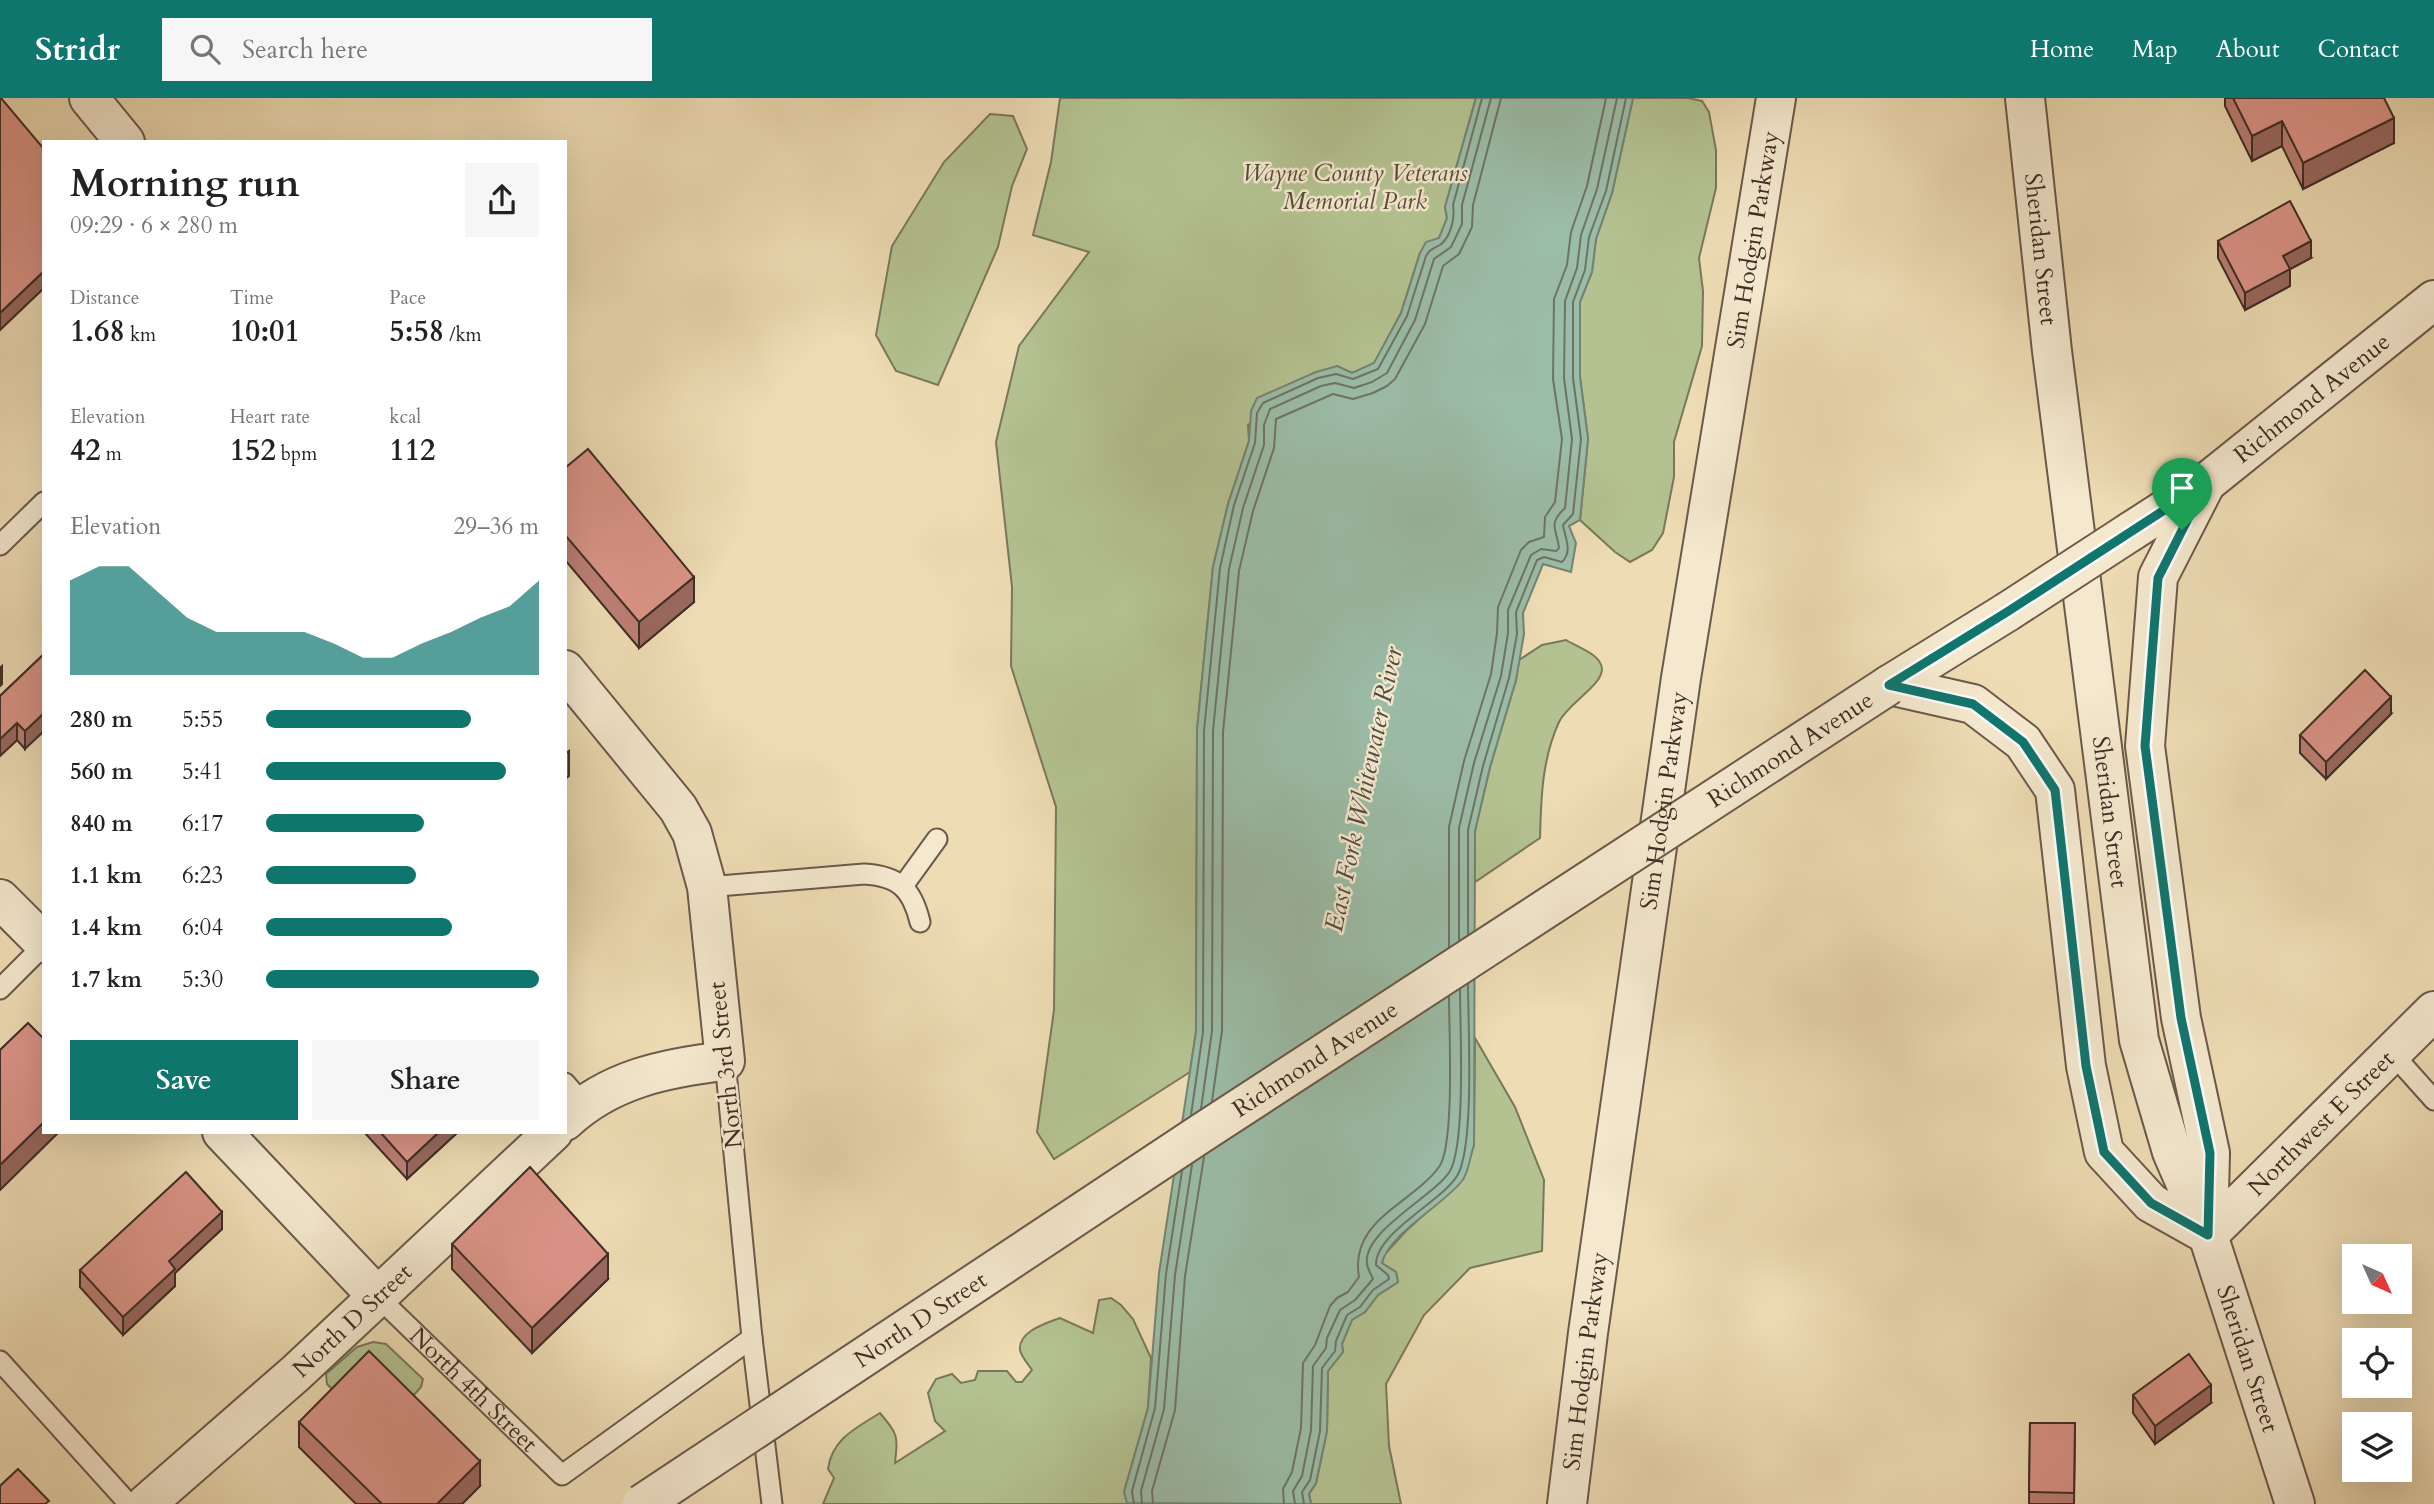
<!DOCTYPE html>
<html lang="en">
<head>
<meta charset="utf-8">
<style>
	:root { --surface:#fff; --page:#f6f6f6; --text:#222; --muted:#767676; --accent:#0f766e }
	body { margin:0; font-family:Cardo,serif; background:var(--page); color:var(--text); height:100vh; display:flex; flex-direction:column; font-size:26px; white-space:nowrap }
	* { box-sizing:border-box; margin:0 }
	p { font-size:23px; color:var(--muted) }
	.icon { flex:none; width:38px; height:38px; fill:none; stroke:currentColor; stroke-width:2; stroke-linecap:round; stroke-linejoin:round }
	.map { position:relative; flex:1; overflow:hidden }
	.drawer { position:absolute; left:42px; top:42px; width:525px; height:994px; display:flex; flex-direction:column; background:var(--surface); border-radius:0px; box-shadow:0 7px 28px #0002 }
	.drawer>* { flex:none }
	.needle { width:46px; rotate:135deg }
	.buttons { position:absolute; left:2342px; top:1146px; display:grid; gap:14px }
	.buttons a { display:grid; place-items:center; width:70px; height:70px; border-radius:0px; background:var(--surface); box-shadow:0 7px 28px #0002; font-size:35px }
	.pin { position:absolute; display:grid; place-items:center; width:60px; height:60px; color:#fff; margin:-72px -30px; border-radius:50% 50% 50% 0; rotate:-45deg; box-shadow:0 0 7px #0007 }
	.pin .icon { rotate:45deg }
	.round { display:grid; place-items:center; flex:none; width:74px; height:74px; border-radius:0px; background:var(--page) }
	.head { display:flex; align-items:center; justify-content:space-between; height:119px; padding:0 28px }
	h1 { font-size:38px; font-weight:700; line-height:52px }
	.figures { display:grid; grid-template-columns:repeat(3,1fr); gap:10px; height:119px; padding:7px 28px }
	.figures div { display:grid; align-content:center }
	.figures b { font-size:30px; font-weight:700 }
	.figures small { font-size:19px; font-weight:400 }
	.figures p { font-size:19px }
	.chart { height:196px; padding:14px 28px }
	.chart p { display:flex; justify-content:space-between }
	.chart svg { width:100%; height:126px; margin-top:7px; fill:var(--accent); opacity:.7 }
	.button { display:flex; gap:14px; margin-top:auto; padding:14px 28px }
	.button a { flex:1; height:80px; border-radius:0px; background:var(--accent); color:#fff; font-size:28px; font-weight:700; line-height:80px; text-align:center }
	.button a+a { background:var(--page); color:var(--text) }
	ul { padding:0 28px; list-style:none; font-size:23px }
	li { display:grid; grid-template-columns:112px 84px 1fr; align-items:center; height:52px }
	li i { height:18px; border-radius:9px; background:var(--accent) }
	header { display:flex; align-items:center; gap:42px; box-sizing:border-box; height:98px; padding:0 35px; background:var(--accent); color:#fff }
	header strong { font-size:33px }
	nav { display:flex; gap:38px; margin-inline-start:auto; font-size:24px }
	.search { width:490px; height:63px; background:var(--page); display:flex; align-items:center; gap:18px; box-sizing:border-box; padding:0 24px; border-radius:0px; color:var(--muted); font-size:26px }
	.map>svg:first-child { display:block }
	.green { fill:#b4c291; stroke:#7a785c; stroke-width:2 }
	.water { fill:#9bbca7; stroke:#768373; stroke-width:2 }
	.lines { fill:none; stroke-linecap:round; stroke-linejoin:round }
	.shore { stroke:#6d7466; stroke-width:2 }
	.service-casing { stroke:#6b594a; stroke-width:23 }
	.minor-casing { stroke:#6b594a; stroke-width:42 }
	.tertiary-casing { stroke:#6b594a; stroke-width:42 }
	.service { stroke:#f4e8ce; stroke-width:19 }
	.minor { stroke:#f4e8ce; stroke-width:38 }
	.tertiary { stroke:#f4e8ce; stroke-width:38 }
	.tertiary-bridge-casing { stroke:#6b594a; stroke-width:42; stroke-linecap:butt }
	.tertiary-bridge { stroke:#f4e8ce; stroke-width:38 }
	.wall { fill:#bc7f75; stroke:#3f2d26; stroke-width:2 }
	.shaded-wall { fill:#99685f; stroke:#3f2d26; stroke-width:2 }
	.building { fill:#db9488; stroke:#3f2d26; stroke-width:2 }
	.route-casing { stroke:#fff; stroke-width:14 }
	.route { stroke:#0f766e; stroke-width:9 }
	.labels { text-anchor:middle; stroke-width:5; stroke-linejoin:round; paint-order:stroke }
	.park-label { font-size:24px; font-style:italic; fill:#564b3b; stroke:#f4e8ce }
	.street-label { font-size:24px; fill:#3f2d26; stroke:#f4e8ce }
	.water-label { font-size:26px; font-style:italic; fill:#514a40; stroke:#f4e8ce }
</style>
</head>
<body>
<header>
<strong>Stridr</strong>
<div class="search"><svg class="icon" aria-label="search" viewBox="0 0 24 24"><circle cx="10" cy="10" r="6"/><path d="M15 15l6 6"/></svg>Search here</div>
<nav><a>Home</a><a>Map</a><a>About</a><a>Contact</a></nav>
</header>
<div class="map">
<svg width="2434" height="1406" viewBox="0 0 2434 1406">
	<rect width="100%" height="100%" fill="#eedcb4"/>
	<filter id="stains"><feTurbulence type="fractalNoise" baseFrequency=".00286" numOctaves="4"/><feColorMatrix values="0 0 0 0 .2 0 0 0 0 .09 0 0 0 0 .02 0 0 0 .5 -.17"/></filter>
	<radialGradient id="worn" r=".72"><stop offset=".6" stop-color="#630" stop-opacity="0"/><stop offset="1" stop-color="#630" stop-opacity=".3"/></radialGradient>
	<g class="green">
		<polygon points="1060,0 1476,0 1445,109 1447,120 1439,140 1420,155 1401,215 1374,266 1352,275 1337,268 1248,327 1249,343 1228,406 1213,469 1197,632 1196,934 1190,974 1054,1061 1037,1034 1054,912 1056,709 1011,568 1012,489 996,344 1019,248 1089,154 1033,137 1051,64"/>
		<polygon points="1633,0 1688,0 1702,3 1709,14 1716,52 1716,90 1699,160 1703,193 1702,248 1674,344 1674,379 1663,435 1652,452 1630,464 1615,454 1580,422 1588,341 1580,279 1580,204 1592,174 1596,141 1612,95"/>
		<polygon points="990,16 1013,18 1027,51 1012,88 998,149 938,287 896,273 876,237 892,148 944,64"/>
		<path d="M 1566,542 C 1577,549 1601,556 1602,571 C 1602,588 1568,605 1559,624 C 1542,661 1541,700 1540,740 L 1475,784 L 1475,733 L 1490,669 L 1516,582 L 1519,562 L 1542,547 Z"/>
		<polygon points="1475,940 1515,1009 1544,1082 1542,1153 1470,1170 1424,1217 1386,1286 1389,1348 1401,1406 1311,1406 1309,1396 1316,1385 1327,1333 1328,1273 1343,1254 1342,1246 1352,1221 1365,1214 1378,1197 1398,1184 1396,1174 1382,1165 1384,1157 1406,1133 1463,1081 1474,1047"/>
		<path d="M 1111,1200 L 1121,1207 L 1133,1221 L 1151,1260 L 1148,1310 L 1124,1394 L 1134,1406 L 823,1406 L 834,1380 L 828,1371 C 832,1341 856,1330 880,1315 C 898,1337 898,1337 895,1365 L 945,1333 L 935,1323 L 928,1295 L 936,1281 L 952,1276 L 961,1285 L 975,1282 L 978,1273 L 1007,1273 L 1016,1284 L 1022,1284 L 1032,1272 C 1028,1266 1021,1258 1020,1252 C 1018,1233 1047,1225 1060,1220 L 1093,1235 L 1099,1202 Z"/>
		<polygon points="373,1244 386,1246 423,1281 421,1289 405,1307 341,1300 327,1286 326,1276 357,1249"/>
	</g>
	<path class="water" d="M 1476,0 L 1633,0 L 1612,95 L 1596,141 L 1592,174 L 1580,204 L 1580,279 L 1588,341 L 1580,422 L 1569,428 L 1576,445 L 1571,474 L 1543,466 L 1523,515 L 1524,536 L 1516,582 L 1490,669 L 1475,733 L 1474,1047 C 1470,1058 1469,1074 1462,1083 C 1443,1107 1388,1137 1382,1165 L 1396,1174 L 1398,1184 L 1378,1197 L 1365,1214 L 1352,1222 L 1342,1246 L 1343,1254 L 1328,1273 L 1327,1333 L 1316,1385 L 1309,1396 L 1311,1406 L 1127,1405 L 1124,1394 L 1148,1310 L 1159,1175 L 1196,934 L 1197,632 L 1213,469 L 1228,406 L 1249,343 L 1251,313 L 1257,300 L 1316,274 L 1337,268 L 1352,275 L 1374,265 L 1401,215 L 1420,155 L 1426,144 L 1439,140 L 1447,120 L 1445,109 Z"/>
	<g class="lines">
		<g class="shore">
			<path d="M 1468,836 L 1468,732 L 1483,668 L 1509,580 L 1517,536 L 1516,514 L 1537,462 L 1544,459 L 1562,464 C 1573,453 1565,440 1563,427 L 1573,416 L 1581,341 L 1573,280 L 1573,204 L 1585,172 L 1589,139 L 1606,93 L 1626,0"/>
			<path d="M 1459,842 L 1459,730 L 1474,665 L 1501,578 L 1508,535 L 1508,512 L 1531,457 L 1541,451 L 1556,453 L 1559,450 C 1557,431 1547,427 1565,410 L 1572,341 L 1564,280 L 1565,203 L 1577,170 L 1581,137 L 1597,91 L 1617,0"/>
			<polyline points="1449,849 1449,729 1464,663 1491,576 1497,535 1498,509 1521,452 1529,444 1544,439 1545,419 1555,404 1562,341 1553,281 1554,201 1567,167 1571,134 1587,88 1606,0"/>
			<polyline points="1212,1003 1222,933 1223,634 1239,473 1253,413 1274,350 1276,321 1333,296 1353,301 1373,295 1387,288 1395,281 1425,226 1443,168 1459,156 1472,129 1473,107 1501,0"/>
			<polyline points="1201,1011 1212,933 1213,633 1229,471 1243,410 1264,347 1264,327 1270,311 1321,288 1335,285 1354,290 1372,284 1387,275 1415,222 1434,161 1451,149 1462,126 1462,107 1491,0"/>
			<path d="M 1191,1017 L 1203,934 L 1204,633 L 1220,470 L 1234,407 L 1255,345 L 1257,315 L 1263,305 L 1318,280 L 1336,276 L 1353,281 L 1378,271 L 1407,218 L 1426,158 C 1431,150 1433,151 1440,147 C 1451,139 1455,120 1453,107 L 1482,0"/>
			<polyline points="1134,1406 1132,1393 1155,1310 1166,1176 1182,1073"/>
			<polyline points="1142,1406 1141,1393 1164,1311 1175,1177 1192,1067"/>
			<polyline points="1153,1406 1152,1393 1175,1312 1185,1178 1204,1059"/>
			<path d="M 1284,1406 L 1283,1391 L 1292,1374 L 1301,1330 L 1303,1265 L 1315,1247 L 1330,1208 L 1337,1200 L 1348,1194 L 1359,1179 C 1349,1122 1412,1106 1439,1069 C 1455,1047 1449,931 1449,899"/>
			<path d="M 1295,1406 L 1293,1393 L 1302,1378 L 1311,1332 L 1313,1268 L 1326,1250 L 1327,1240 L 1340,1212 L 1355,1202 L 1373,1181 C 1371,1176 1368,1172 1367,1166 C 1362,1133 1435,1098 1450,1073 C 1466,1044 1460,930 1460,892"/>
			<path d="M 1304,1406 L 1302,1394 L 1310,1382 L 1320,1333 L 1322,1270 L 1335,1253 L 1336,1243 L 1347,1217 L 1360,1209 L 1373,1192 L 1389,1181 L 1388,1177 L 1376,1167 C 1375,1135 1441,1104 1457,1078 C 1475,1049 1468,926 1468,886"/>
		</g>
		<defs>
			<g id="service">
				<polyline points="0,447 44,404"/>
				<polyline points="903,788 937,741"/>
				<path d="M 707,789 L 864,776 C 899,778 912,791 920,824"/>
				<polyline points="0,891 44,847"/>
				<polyline points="2392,955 2434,1002"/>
				<polyline points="725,963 752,1240 772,1406"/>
				<polyline points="565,985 583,1006"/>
				<path id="s1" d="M 378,1199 L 562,1377 L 752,1240"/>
				<polyline points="0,1263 129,1406"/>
			</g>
			<g id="minor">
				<polyline points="89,0 125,44"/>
				<path d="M 565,572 L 678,710 L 692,735 L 707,789 L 725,963 C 665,970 610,981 565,1023"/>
				<polyline points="0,801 44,845"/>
				<polyline points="222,1034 378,1199"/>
				<path id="s2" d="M 2208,1137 L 2434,913"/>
				<path id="s3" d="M 146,1406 L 296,1275 L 553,1034"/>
				<path id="s4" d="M 1567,1406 L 1588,1235 L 1681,580 L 1776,0"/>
			</g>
			<g id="tertiary">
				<path id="s5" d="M 2025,0 L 2052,253 L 2139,942 L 2172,1054 L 2208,1137 L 2295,1406"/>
				<path id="s6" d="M 2130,434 L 2206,385 L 2434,202"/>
				<polyline points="1889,587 1973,606 2023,644 2055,692 2086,968 2104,1054 2151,1105 2208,1137 2210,1055 2181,920 2145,648 2158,479 2206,385"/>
				<polyline points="1889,587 2007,514"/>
			</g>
		</defs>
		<use href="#service" class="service-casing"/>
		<use href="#minor" class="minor-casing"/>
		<use href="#tertiary" class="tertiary-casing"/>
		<use href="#service" class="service"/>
		<use href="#minor" class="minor"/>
		<use href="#tertiary" class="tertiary"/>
		<defs>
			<g id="tertiary-bridge">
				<polyline points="2007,514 2130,434"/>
				<path id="s7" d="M 642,1406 L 1200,1036 L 1889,587"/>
			</g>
		</defs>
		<use href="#tertiary-bridge" class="tertiary-bridge-casing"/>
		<use href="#tertiary-bridge" class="tertiary-bridge"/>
	</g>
	<g class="wall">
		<polygon points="2225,0 2384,0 2394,45 2303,91 2282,48 2252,63 2225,8"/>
		<polygon points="2218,143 2311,160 2290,171 2290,188 2245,212 2218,160"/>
		<polygon points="565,370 694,504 639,550 565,462"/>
		<polygon points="44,556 25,651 17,642 0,658 0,598"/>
		<polygon points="2391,616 2326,681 2300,655 2300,637"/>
		<polygon points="364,1034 458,1034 407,1081"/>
		<polygon points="222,1131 175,1175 175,1188 123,1237 80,1189 80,1172"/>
		<polygon points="452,1146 608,1181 532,1255 452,1171"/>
		<polygon points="2133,1297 2211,1305 2155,1346 2133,1315"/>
		<polygon points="299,1324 480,1388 462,1406 356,1406 299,1349"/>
		<polygon points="2030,1325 2075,1325 2074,1406 2029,1406"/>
	</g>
	<g class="shaded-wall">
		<polygon points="2394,20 2394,45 2303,91 2303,65"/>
		<polygon points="2282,23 2282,48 2252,63 2252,38"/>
		<polygon points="2311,143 2311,160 2290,171 2290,188 2245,212 2245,195 2283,158"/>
		<polygon points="44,173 44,190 0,232 0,215"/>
		<polygon points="694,479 694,504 639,550 639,524"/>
		<polygon points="2,568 2,586 0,588 0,570"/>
		<polygon points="2391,599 2391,616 2326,681 2326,664"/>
		<polygon points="44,615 44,633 25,651 25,633"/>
		<polygon points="17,625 17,642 0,658 0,641"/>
		<polygon points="569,653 569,678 565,681 565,656"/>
		<polygon points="44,1024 44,1034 59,1034 0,1092 0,1067"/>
		<polygon points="439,1034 458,1034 407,1081 407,1064"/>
		<polygon points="222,1114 222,1131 175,1175 175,1188 123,1237 123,1219 169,1163"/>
		<polygon points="608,1156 608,1181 532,1255 532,1230"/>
		<polygon points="2211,1287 2211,1305 2155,1346 2155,1328"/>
		<polygon points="480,1363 480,1388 462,1406 437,1406"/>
	</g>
	<g class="building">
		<polygon points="0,0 1,0 44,51 44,173 0,215"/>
		<polygon points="2233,0 2384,0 2394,20 2303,65 2282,23 2252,38"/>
		<polygon points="2290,103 2311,143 2283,158 2290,171 2245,195 2218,143"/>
		<polygon points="588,351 694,479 639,524 565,437 565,370"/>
		<polygon points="44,556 44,615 25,633 17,625 0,641 0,598"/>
		<polygon points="2365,572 2391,599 2326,664 2300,637"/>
		<polygon points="28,925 44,941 44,1024 0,1067 0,952"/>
		<polygon points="380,1034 439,1034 407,1064"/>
		<polygon points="530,1069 608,1156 532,1230 452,1146"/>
		<polygon points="186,1074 222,1114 169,1163 175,1171 123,1219 80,1172"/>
		<polygon points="369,1253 480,1363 437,1406 382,1406 299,1324"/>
		<polygon points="2189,1256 2211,1287 2155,1328 2133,1297"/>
		<polygon points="2030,1325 2075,1325 2074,1395 2029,1394"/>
		<polygon points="18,1371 49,1403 45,1406 0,1406 0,1388"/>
	</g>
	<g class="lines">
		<defs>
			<polygon id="route" points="2206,385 2158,480 2145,648 2181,920 2210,1055 2208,1137 2151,1105 2104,1054 2086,968 2055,692 2023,644 1973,606 1889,587 2007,514"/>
		</defs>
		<use href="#route" class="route-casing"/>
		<use href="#route" class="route"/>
	</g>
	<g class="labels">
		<g class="park-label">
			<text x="1355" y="83">Wayne County Veterans<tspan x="1355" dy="28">Memorial Park</tspan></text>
		</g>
		<g class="street-label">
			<text dy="8" stroke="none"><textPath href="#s4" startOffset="1278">Sim Hodgin Parkway</textPath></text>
			<text dy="8" stroke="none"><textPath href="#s5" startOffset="152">Sheridan Street</textPath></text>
			<text dy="8" stroke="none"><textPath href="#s6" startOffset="226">Richmond Avenue</textPath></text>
			<text dy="8" stroke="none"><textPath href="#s7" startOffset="1374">Richmond Avenue</textPath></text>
			<text dy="8" stroke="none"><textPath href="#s4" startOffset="710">Sim Hodgin Parkway</textPath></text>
			<text dy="8" stroke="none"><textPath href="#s5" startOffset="719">Sheridan Street</textPath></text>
			<text dy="8" stroke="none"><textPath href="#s7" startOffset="807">Richmond Avenue</textPath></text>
			<text transform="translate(725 967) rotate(-96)" y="8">North 3rd Street</text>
			<text dy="8" stroke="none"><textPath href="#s2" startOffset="159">Northwest E Street</textPath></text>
			<text dy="8" stroke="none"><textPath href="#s7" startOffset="334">North D Street</textPath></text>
			<text dy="8" stroke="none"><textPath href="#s3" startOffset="276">North D Street</textPath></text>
			<text dy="8" stroke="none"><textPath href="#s5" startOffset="1286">Sheridan Street</textPath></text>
			<text dy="8" stroke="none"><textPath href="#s4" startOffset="144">Sim Hodgin Parkway</textPath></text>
			<text dy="8" stroke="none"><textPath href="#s1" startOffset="133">North 4th Street</textPath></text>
		</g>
		<g class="water-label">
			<text transform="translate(1363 691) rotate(-78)" y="9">East Fork Whitewater River</text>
		</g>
	</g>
	<rect width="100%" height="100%" filter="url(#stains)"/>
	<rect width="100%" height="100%" fill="url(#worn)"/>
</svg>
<div class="buttons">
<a><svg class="needle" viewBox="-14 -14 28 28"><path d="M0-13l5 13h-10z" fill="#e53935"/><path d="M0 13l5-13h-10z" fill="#767676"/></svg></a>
<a><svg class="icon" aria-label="locate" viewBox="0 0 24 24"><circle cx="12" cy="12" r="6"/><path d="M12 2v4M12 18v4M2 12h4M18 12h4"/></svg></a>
<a><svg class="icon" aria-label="layers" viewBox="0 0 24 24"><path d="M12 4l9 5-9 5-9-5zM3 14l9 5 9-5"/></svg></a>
</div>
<div class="pin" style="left:2182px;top:432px;background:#1e9e55"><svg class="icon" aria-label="arrive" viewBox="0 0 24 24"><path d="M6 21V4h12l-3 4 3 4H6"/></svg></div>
<section class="drawer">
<div class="head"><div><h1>Morning run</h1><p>09:29 · 6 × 280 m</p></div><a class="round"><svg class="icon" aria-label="share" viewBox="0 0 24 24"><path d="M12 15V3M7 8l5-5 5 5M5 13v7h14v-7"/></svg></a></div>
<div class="figures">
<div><p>Distance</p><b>1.68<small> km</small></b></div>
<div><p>Time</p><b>10:01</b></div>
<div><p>Pace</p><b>5:58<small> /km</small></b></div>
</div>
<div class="figures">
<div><p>Elevation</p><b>42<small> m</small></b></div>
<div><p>Heart rate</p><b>152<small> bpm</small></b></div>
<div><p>kcal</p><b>112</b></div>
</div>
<div class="chart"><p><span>Elevation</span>29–36 m</p>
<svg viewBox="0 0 160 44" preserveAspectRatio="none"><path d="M0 44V11L10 6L20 6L30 15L40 24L50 29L60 29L70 29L80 29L90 33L100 38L110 38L120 33L130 29L140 24L150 20L160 11V44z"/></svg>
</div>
<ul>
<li><b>280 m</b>5:55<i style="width:75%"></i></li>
<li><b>560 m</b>5:41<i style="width:88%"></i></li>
<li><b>840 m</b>6:17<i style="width:58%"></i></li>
<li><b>1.1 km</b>6:23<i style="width:55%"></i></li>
<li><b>1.4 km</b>6:04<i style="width:68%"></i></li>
<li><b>1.7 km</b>5:30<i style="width:100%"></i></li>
</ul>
<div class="button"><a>Save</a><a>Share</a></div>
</section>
</div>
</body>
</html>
